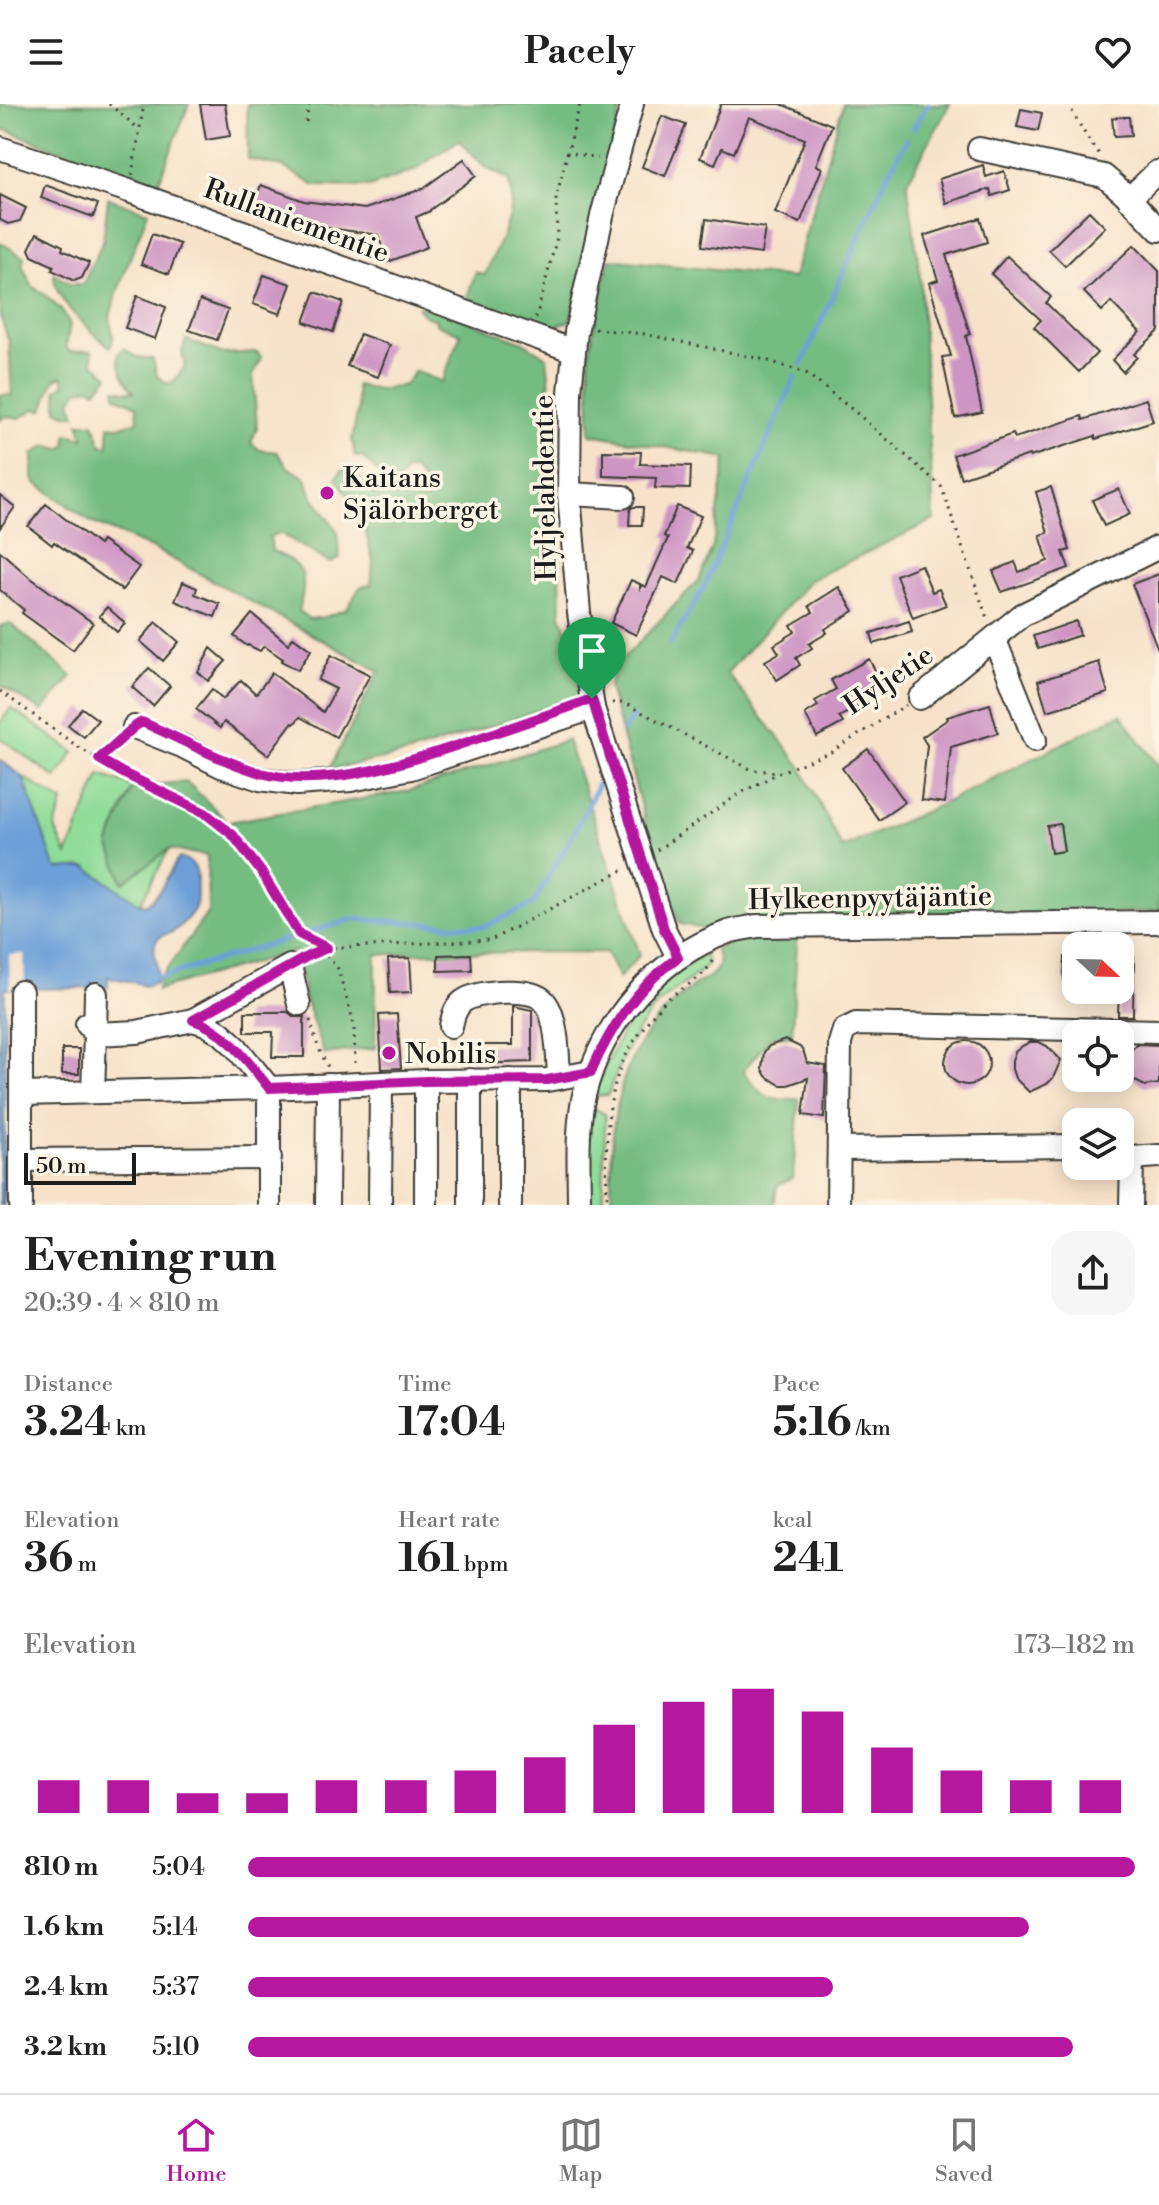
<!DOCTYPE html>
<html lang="en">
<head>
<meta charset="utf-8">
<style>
	:root { --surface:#fff; --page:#f6f6f6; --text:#222; --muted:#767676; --line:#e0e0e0; --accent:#b5179e }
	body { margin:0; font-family:"Libre Bodoni",serif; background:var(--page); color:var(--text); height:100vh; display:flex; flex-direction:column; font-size:30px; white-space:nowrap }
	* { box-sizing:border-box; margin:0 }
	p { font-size:26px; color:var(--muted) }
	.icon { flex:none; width:44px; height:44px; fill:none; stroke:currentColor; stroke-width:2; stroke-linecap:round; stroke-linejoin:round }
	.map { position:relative; height:1101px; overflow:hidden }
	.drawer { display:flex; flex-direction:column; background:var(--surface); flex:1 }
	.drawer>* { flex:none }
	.needle { width:52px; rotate:112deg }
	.controls { position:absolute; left:1062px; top:828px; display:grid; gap:16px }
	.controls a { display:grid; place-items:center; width:72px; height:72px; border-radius:16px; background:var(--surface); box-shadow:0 4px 20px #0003; font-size:40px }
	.scale { position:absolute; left:24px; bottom:20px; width:112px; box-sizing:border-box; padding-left:8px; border:4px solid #1c1c1c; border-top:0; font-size:22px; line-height:28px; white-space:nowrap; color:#1c1c1c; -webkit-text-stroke:6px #fcf5e5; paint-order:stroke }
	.pin { position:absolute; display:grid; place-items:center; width:68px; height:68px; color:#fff; margin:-82px -34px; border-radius:50% 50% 50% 0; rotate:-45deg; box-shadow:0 0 8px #0007 }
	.pin .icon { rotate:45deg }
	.round { display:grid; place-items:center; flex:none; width:84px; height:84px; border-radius:24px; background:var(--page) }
	.headline { display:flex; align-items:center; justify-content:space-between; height:136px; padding:0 24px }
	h1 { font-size:44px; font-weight:700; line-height:60px }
	.stats { display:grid; grid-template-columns:repeat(3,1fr); gap:12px; height:136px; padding:8px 24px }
	.stats div { display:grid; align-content:center }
	.stats b { font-size:40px; font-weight:700 }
	.stats small { font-size:22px; font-weight:400 }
	.stats p { font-size:22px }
	.chart { height:224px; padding:16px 24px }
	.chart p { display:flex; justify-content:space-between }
	.chart svg { width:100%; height:144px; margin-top:8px; stroke:var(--accent); stroke-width:6 }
	ul { padding:0 24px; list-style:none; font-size:26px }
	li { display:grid; grid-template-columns:128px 96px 1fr; align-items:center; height:60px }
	li i { height:20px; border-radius:10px; background:var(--accent) }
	header { display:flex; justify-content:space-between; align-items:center; height:104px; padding:0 24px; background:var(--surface); font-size:36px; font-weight:700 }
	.tabs { display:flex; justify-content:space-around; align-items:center; height:112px; border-top:2px solid var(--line); background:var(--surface); font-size:22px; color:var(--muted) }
	.tabs a { display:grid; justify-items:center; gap:4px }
	.tabs .on { color:var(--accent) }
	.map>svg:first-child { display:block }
	.green { fill:#90dc99; stroke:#567c5a; stroke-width:2 }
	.forest { fill:#74bc81; stroke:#486c4e; stroke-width:2 }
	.water { fill:#6da0d8; stroke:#445e7a; stroke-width:2 }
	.pier { fill:#f7e2c9 }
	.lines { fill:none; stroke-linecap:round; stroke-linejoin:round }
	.stream { stroke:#6da0d8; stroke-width:5 }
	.building { fill:#cd95c4 }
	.minor-casing { stroke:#3d3a36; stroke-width:26 }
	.path { stroke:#3d3a36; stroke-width:3; stroke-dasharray:2 6; stroke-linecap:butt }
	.minor { stroke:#fff; stroke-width:22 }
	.route-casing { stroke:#fff; stroke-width:16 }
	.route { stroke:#b5179e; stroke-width:10 }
	.poi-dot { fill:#b5179e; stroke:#fcf5e5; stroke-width:3 }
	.labels { text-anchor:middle; stroke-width:7; stroke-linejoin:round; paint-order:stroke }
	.street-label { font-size:28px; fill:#1c1c1c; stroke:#fcf5e5 }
	.poi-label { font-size:28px; fill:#1c1c1c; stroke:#fcf5e5; text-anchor:start }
</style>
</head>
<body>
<header><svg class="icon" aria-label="menu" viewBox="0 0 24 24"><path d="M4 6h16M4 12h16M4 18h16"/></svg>Pacely<svg class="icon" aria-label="heart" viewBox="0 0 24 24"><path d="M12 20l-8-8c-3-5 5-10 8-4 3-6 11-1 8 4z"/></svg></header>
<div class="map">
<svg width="1159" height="1101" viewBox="0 0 1159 1101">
	<rect width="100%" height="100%" fill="#fcf5e5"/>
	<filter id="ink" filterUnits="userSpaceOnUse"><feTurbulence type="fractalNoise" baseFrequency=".0125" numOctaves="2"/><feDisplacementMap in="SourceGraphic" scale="16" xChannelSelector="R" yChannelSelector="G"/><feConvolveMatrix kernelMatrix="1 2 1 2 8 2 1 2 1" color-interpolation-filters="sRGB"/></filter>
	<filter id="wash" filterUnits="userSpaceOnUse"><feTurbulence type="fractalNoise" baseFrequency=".006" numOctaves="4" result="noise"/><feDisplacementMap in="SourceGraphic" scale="32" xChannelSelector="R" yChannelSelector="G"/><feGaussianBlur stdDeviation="1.8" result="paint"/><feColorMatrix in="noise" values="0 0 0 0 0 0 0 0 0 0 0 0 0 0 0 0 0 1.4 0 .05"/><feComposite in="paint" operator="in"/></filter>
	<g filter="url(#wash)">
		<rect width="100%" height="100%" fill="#f7e2c9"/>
		<g class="green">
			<polygon points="11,604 74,648 56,674 0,634 0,619"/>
			<polygon points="0,656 23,673 63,698 55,724 67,751 100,671 133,682 109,739 123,778 169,745 140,800 57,788"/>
			<path d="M 705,850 L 707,860 C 694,876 673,884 659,899 C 634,926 620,957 608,991 L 594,992 C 617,926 644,886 705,850 Z"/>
			<polygon points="592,1003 605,1010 603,1101 586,1101 586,1058"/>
		</g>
		<g class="forest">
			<polygon points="0,0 189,0 157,82 0,24"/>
			<path d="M 247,0 L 622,0 L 570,217 L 552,223 L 466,195 L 476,168 L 485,171 C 497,142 519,106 508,75 L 486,64 L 459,36 L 413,67 L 369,83 L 316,82 L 283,63 L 248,55 Z"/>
			<polygon points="843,0 950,0 907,78 920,171 934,416 810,476 727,569 800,661 842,744 940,701 1121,610 1159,663 1159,807 714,827 680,820 675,808 648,729 609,583 615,563 699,476 713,442 726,354 590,330 589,248 609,155 793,174"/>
			<path d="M 108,94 L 148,108 C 136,141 121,174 111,208 C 107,221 118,232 110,243 C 91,227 53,197 54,170 L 70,180 L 83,180 L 103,137 Z"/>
			<polygon points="0,138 24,153 22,161 32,182 44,190 62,207 70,220 66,243 70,247 92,246 93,259 109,272 96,287 89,283 79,286 71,296 76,311 65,310 57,306 57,285 65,280 62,272 54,276 43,306 35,305 20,314 5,312 0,317 0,291 12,291 9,238 0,211"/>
			<path d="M 428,202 L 523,238 L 547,253 L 551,293 L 551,380 L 560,463 L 561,512 L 574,543 L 580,589 L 573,595 L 410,649 L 329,666 L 379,567 L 154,445 L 91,418 L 36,379 L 33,375 L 33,350 L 47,341 L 59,345 L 66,342 L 67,330 L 84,334 L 79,319 L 94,319 L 101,341 L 108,342 L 109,321 L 120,322 L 138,317 L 137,302 L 116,292 L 115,285 L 134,288 C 124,276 120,266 118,250 L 124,244 L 137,253 L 153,255 L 157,272 L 167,279 L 173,278 L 185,262 L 182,248 L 186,235 L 223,250 L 257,248 L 262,254 L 253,271 L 257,324 L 251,339 L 260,346 L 277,348 L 288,363 L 306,374 L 311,390 L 338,428 L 340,454 L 330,459 L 280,429 L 270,432 L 272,447 C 307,462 307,471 299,507 L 309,515 L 325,513 L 347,505 L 360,483 L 371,481 L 373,457 L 365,425 L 351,406 L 349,393 L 336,374 L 342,366 L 352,365 L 375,392 L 389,385 L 410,396 L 427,396 L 427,383 L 414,366 L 406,367 L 397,379 L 390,379 L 362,353 L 355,353 L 352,335 L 358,305 L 356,281 L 379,286 L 405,281 L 415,267 L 442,278 L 461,230 L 436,220 L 436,216 L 425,212 L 417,203 Z"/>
			<polygon points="10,519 72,572 42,607 0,581 0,522"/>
			<polygon points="567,636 640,851 619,874 606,848 412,849 376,851 375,944 324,950 305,895 296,847 157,886 162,872 208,808 207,752 169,745 123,779 109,739 133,682 187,678 228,718 409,687"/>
			<path d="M 791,827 L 797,837 L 792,931 L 770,934 L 743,967 C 762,992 766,998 799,995 L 793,1074 L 777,1082 L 774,1101 L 611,1101 C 611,1041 610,980 647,929 C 660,910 676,894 695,881 C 702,876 716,871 718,862 C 720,856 717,850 715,845 L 752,833 Z"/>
		</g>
		<path class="water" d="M 0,656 L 23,673 L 56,765 L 86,763 L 140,800 L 145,801 C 164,789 167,770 179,754 C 190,757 198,762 197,775 C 196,783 198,792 196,800 C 194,809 180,823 172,828 C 166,831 160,830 156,837 C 150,850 163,865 156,879 L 143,882 L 138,879 L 108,873 L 108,884 L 5,885 L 4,1101 L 0,1101 Z"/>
		<polygon class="pier" points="24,850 25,884 10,885 9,851"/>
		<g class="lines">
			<g class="stream">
				<polyline points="913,24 928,0"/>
				<polyline points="802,260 886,74 907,35"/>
				<polyline points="671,539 705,481 795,273"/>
				<polyline points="623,627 633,612"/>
				<polyline points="310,828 354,815 483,823 533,800 579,720 602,672"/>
				<polyline points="159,874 288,835"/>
			</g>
		</g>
		<g id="blocks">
			<g class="building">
				<polygon points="200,0 225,0 230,32 206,36"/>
				<polygon points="721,0 781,0 832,21 816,61 822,64 800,119 775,109 805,35 749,13 734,49 722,44 715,60 700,54"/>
				<polygon points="1021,5 1042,9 1038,27 1017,23"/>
				<polygon points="662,12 686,21 665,72 642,63"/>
				<polygon points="1121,13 1129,13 1131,32 1114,33 1112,14"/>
				<polygon points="464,55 476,72 430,106 430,107 416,113 427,143 388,158 378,131 308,121 254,100 261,81 304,97 365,105 422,85"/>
				<polygon points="983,61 986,73 1004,67 1010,86 992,92 990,85 946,99 939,75"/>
				<polygon points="45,81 98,100 93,113 41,94"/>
				<polygon points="0,91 26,104 20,117 8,120 0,116"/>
				<polygon points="1089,107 1105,123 1065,162 1049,146"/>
				<polygon points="980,114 987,138 946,151 970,230 966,232 982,308 955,314 942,253 951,252 929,179 938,176 924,132"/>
				<polygon points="706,115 765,124 761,150 702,142"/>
				<polygon points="37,129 63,142 62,146 89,159 82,174 74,177 52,166 54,162 32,152 29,145"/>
				<polygon points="152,130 180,140 169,170 141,160"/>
				<polygon points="1134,141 1159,167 1159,227 1134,250 1137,253 1123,268 1112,256 1140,228 1111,198 1102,207 1084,188"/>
				<polygon points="1007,152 1051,193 1046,199 1097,249 1079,268 1034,223 1041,216 991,170"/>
				<polygon points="264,171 291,180 280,210 253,200"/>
				<polygon points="315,188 343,198 333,228 304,218"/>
				<polygon points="137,192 166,203 155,235 125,224"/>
				<polygon points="200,196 228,206 217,236 189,226"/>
				<polygon points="360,230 390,241 378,273 347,262"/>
				<polygon points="1146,295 1153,317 1096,335 1095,332 1030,353 1029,351 961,374 953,351 1013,330 1015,334 1082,312 1083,316"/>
				<polygon points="603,347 641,348 640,360 691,362 690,385 655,384 656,374 603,372"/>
				<polygon points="1051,383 1070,446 1063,448 1069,464 1002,488 993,467 1015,458 1019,468 1048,457 1040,431 1048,429 1036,388"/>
				<polygon points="1119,385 1130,410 1104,422 1092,396"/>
				<polygon points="0,391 15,403 0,424"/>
				<polygon points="46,400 99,441 102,437 139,463 122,486 54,438 52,441 28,422"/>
				<polygon points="677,402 701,412 687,444 693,447 678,480 663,473 636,531 611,519 631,476 640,480 640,484 642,481 646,483 668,434 664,432"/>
				<polygon points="633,403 643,403 642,421 629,421 630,405"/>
				<polygon points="0,447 28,472 93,519 73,546 22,509 24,506 0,486"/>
				<polygon points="921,461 932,488 939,485 946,501 913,514 896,471"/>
				<polygon points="1159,470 1159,545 1158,545 1132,480"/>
				<polygon points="183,478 197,484 195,490 220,500 215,513 175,497"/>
				<polygon points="839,483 854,507 825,525 827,529 809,540 812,544 796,554 800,561 777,576 765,557 779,549 774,541 795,528 791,521 813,508 809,502"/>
				<polygon points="107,503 125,519 117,528 99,512"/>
				<polygon points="252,510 288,540 293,533 311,546 298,566 281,557 283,555 264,542 260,547 248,541 247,542 234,532"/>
				<polygon points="909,517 912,528 874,540 871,529"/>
				<polygon points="1076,517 1080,531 1038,545 1033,532"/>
				<polygon points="156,518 179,538 163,557 140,537"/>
				<polygon points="211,544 226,557 208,577 198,568"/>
				<polygon points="331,551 370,571 336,633 300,613 294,620 292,619 268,651 224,618 220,624 196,605 212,585 223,595 241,576 256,590 272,569 323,608 336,585 318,576"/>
				<polygon points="869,555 883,581 854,597 857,603 839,613 843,619 817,633 805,610 818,602 815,597 836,585 831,576"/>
				<polygon points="1099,558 1108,589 1047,607 1038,577"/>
				<polygon points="149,564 170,582 153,602 132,583"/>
				<polygon points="990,600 998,629 951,643 945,699 921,696 927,641 922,633 948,615 947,613"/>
				<polygon points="82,604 98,616 84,633 68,621"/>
				<polygon points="868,645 905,698 879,716 842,664"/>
				<polygon points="1060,720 1064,747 1051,749 1047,722"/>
				<polygon points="471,850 472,866 438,867 438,851"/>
				<polygon points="1065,853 1076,853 1076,876 1064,876"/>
				<polygon points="1120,853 1134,853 1133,912 1118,912"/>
				<polygon points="410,854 412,888 390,889 388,855"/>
				<polygon points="513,902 532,906 532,958 469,960 468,941 513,941"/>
				<polygon points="245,908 288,908 294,913 304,913 304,953 272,953 273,928 245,928"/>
				<polygon points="397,910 401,964 382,965 379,911"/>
				<polygon points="785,936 800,943 804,949 807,959 826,962 824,1014 803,1011 808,974 788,981 780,981 766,972 762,965 764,948 769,942"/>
				<circle cx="967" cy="959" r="22"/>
				<polygon points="1030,938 1039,938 1047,942 1061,956 1053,974 1047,980 1029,988 1015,974 1012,965 1012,956 1015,948 1022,942"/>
				<polygon points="1136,940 1159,941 1159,980 1145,982 1137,978 1127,968 1127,954 1131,946"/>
				<rect x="62" y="945" width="17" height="25"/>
			</g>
		</g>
	</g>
	<g filter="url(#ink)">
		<use href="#blocks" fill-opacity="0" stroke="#3d3a36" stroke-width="2"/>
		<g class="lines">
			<defs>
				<g id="minor">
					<polyline points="632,0 603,108 576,228 570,288 569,390 579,509 593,604 664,825 678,853"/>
					<polyline points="0,44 129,87 574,247"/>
					<polyline points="979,45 1104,72 1125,90 1159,126"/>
					<polyline points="1129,95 1157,68"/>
					<polyline points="569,390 623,393"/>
					<polyline points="994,534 1035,636"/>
					<polyline points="920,594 1022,511 1159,443"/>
					<polyline points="134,623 182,642 221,662 260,675 297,680 351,676 411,664 593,604"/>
					<polyline points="21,888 21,1101"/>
					<polyline points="96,890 95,930 137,928 193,916 206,920 221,929 236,943 269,984 269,1101"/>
					<polyline points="193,916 290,862 299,900"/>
					<polyline points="87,920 95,930 93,988"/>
					<path d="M 451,922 C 453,912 456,901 465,896 C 481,887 530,883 543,896 C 558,910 558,955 559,974"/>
					<polyline points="470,976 470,1101"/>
					<polyline points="510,976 510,1101"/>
					<polyline points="22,990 269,984 426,977 547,976 591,968"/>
					<polyline points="839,1045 1076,1042"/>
					<polyline points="1121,1050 1132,1054 1159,1052"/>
					<polyline points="21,1056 270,1054"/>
					<polyline points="327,1101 328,981"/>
					<polyline points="380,1101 381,979"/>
					<polyline points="426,1101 426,977"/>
					<path d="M 579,1101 C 579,1065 576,1027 584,991 C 602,918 656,854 728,828 C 737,825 748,824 757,822 L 1159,818"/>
					<polyline points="838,1101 840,939 844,926 856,920 1159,927"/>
					<polyline points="1131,1101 1132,1054"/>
				</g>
			</defs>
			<use href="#minor" class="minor-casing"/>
			<g class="path">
				<polyline points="109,0 139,25"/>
				<polyline points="1068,0 1089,37 1100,51"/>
				<polyline points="306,18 309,0"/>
				<polyline points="566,48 598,54"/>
				<polyline points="132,71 144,0"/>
				<polyline points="536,214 557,133 556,94 580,0"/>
				<polyline points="595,225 644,230 766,256 806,269 859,311 941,382 987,514"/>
				<polyline points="0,587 81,645 123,669 205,709 233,731 262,769 299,830 327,844 491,836 627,764"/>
				<polyline points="612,599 624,599 752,666 780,668"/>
				<polyline points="100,654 121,635"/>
				<polyline points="657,746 739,690 780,668 831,648 906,601"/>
				<polyline points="321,846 337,862 354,920 355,961"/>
				<polyline points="307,852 322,846"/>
				<polyline points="310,916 318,943 329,965"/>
				<path d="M 607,1101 C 606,1043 602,983 637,933 C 645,921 654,908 664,898 C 677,886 711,871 713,853"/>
			</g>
			<use href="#minor" class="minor"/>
		</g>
	</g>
	<g class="lines" filter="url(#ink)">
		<defs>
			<path id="route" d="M 592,595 L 664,825 L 678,853 C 637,883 611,922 591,968 L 547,976 L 426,977 L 269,984 C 247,957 228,927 193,916 L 310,851 L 327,844 L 299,830 L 262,769 L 233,731 L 205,709 L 123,669 L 99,655 L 134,623 L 142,618 C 181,635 220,657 261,669 C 328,687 418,655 482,633 C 519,621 556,608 592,595 Z"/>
		</defs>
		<use href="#route" class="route-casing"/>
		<use href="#route" class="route"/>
	</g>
	<g class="poi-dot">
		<circle cx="327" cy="389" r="8"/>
		<circle cx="389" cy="949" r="8"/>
	</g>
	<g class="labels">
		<g class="street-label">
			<text transform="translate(297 116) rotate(20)" y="10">Rullaniementie</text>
			<text transform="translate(544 384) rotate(-91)" y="10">Hyljelahdentie</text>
			<text transform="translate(888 575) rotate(-34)" y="10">Hyljetie</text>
			<text transform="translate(870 793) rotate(-1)" y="10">Hylkeenpyytäjäntie</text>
		</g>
		<g class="poi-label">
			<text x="343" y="383">Kaitans<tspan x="343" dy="32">Själörberget</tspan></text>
			<text x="405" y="959">Nobilis</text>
		</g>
	</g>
</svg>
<div class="controls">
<a><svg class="needle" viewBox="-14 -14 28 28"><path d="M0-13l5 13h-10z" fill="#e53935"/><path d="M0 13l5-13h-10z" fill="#767676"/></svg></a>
<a><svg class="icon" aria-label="locate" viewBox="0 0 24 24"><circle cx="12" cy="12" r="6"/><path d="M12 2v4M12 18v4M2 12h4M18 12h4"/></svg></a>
<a><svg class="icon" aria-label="layers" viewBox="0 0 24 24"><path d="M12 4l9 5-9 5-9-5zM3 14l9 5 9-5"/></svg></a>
</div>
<div class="scale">50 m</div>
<div class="pin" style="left:592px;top:595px;background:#1e9e55"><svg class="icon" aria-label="arrive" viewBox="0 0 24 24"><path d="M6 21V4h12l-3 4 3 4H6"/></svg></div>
</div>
<section class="drawer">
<div class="headline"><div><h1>Evening run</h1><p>20:39 · 4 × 810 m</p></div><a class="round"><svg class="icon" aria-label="share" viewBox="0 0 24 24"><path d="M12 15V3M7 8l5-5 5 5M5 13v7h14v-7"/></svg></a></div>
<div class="stats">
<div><p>Distance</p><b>3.24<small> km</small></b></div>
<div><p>Time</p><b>17:04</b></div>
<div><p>Pace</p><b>5:16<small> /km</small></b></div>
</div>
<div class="stats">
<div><p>Elevation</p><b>36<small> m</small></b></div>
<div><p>Heart rate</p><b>161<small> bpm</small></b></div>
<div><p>kcal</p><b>241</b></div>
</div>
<div class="chart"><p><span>Elevation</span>173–182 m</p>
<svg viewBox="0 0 160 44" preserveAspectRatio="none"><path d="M5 44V34M15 44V34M25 44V38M35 44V38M45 44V34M55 44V34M65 44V31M75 44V27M85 44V17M95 44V10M105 44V6M115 44V13M125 44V24M135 44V31M145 44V34M155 44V34"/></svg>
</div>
<ul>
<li><b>810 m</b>5:04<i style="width:100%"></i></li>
<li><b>1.6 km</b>5:14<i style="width:88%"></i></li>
<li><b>2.4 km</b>5:37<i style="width:66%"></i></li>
<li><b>3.2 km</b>5:10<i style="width:93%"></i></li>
</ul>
</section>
<nav class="tabs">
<a class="on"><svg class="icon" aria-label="home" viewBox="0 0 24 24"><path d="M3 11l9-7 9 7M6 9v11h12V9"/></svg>Home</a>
<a><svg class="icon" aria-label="map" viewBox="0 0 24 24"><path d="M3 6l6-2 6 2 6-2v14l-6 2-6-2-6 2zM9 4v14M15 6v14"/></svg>Map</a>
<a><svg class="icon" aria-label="saved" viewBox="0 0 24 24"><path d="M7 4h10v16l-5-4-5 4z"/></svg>Saved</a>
</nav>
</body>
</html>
